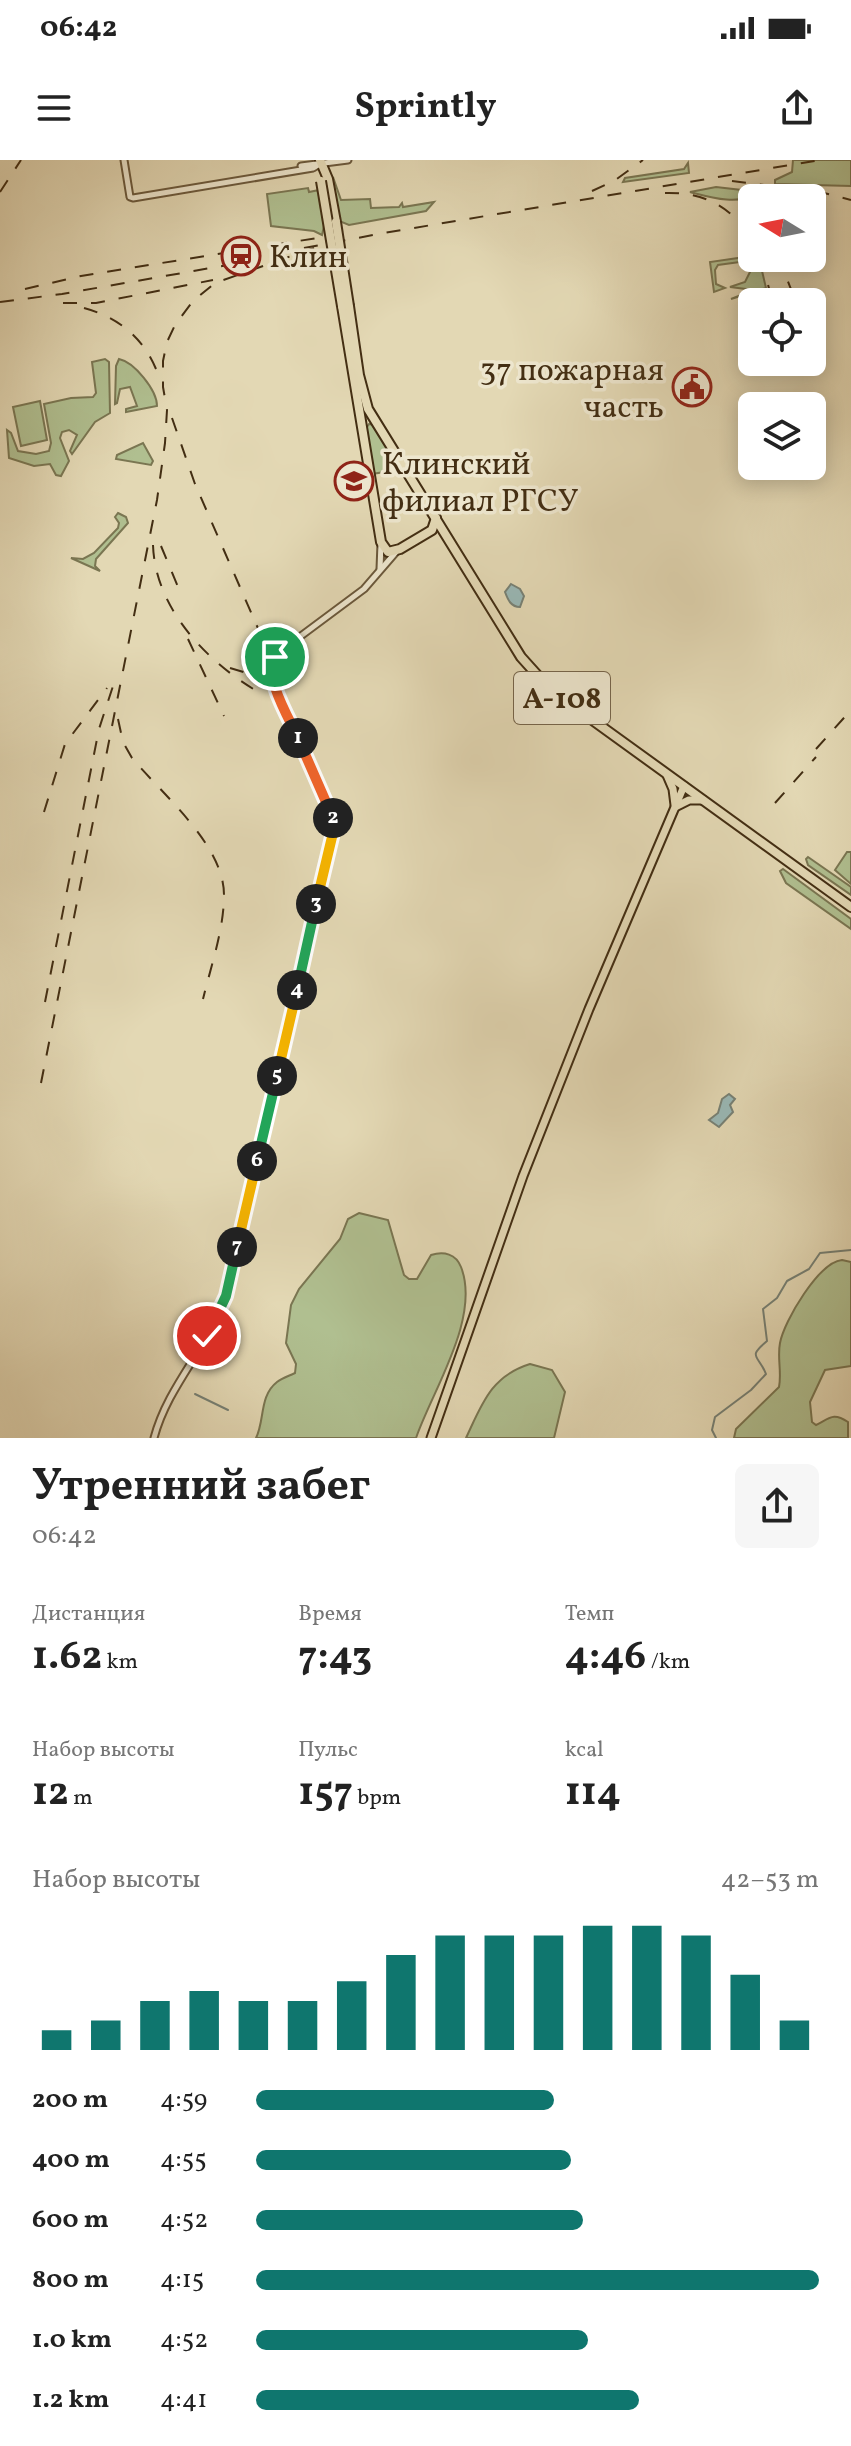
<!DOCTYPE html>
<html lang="ru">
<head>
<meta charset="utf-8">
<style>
	:root { --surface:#fff; --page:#f6f6f6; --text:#222; --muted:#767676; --accent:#0f766e }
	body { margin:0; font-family:Vollkorn,serif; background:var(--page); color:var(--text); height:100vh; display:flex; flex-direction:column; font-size:30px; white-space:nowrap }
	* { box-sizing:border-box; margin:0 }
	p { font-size:26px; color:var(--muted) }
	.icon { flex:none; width:44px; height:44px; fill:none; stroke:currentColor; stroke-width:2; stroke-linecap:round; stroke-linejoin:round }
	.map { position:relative; height:1278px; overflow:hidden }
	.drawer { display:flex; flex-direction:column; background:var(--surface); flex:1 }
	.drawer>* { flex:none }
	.needle { width:52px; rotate:280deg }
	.fabs { position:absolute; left:738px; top:24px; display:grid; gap:16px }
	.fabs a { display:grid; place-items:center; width:88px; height:88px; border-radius:12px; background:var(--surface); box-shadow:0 4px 20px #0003; font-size:40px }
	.pin { position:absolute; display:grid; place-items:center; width:68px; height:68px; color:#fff; margin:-34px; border:4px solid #fff; border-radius:50%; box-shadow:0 2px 8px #0007 }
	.km { position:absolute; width:40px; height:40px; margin:-20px; border-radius:50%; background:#222; color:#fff; font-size:22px; line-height:40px; text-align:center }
	.round { display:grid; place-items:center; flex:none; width:84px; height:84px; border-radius:12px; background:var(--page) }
	.head { display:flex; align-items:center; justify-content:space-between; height:136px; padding:0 32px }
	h1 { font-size:44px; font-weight:700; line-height:60px }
	.figures { display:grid; grid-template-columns:repeat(3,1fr); gap:12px; height:136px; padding:8px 32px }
	.figures div { display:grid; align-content:center }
	.figures b { font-size:40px; font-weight:700 }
	.figures small { font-size:22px; font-weight:400 }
	.figures p { font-size:22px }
	.chart { height:224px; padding:16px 32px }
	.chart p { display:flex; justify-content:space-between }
	.chart svg { width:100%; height:144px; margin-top:8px; stroke:var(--accent); stroke-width:6 }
	ul { padding:0 32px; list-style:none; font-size:26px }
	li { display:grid; grid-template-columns:128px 96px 1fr; align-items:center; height:60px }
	li i { height:20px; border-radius:10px; background:var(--accent) }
	.status { display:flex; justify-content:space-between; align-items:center; height:56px; padding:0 40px; background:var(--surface); direction:ltr }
	.status svg { height:22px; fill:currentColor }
	header { display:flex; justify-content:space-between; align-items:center; height:104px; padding:0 32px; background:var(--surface); font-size:36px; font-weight:700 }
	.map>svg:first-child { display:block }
	.green { fill:#b0bf90; stroke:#7a7652; stroke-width:2 }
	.water { fill:#99b8b6; stroke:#778175; stroke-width:2 }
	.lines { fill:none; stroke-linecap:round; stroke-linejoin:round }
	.stream { stroke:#778175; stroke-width:2 }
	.minor-casing { stroke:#6b583b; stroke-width:9 }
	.major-casing { stroke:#432e13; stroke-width:11 }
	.highway-casing { stroke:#432e13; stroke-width:12 }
	.minor { stroke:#ede6ce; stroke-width:5 }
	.major { stroke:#e3d8b4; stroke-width:7 }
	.highway { stroke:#e3d8b4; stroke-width:8 }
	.rail { stroke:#432e13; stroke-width:2; stroke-dasharray:14 14; stroke-linecap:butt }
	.highway-bridge-casing { stroke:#432e13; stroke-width:12; stroke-linecap:butt }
	.highway-bridge { stroke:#e3d8b4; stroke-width:8 }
	.split-1-casing { stroke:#fff; stroke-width:16 }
	.split-2-casing { stroke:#fff; stroke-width:16 }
	.split-3-casing { stroke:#fff; stroke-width:16 }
	.split-4-casing { stroke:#fff; stroke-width:16 }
	.split-5-casing { stroke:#fff; stroke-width:16 }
	.split-6-casing { stroke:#fff; stroke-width:16 }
	.split-7-casing { stroke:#fff; stroke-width:16 }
	.split-8-casing { stroke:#fff; stroke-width:16 }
	.split-1 { stroke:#f0652b; stroke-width:10 }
	.split-2 { stroke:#f0652b; stroke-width:10 }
	.split-3 { stroke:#f5b400; stroke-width:10 }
	.split-4 { stroke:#22a559; stroke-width:10 }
	.split-5 { stroke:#f5b400; stroke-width:10 }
	.split-6 { stroke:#22a559; stroke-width:10 }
	.split-7 { stroke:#f5b400; stroke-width:10 }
	.split-8 { stroke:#22a559; stroke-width:10 }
	.labels { text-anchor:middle; stroke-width:7; stroke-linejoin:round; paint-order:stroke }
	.shield { fill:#ede6ce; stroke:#76654b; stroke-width:2 }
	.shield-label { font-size:30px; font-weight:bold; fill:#432e13 }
	.poi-label { font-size:32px; fill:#432e13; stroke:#ede6ce; text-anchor:start }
</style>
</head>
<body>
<div class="status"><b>06:42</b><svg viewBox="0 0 49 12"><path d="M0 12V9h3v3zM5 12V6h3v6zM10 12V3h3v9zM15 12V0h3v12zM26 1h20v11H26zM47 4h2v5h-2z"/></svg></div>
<header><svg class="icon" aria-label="menu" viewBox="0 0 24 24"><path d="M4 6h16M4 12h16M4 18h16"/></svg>Sprintly<svg class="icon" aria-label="share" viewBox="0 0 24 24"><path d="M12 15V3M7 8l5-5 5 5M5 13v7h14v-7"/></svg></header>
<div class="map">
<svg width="851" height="1278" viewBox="0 0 851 1278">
	<rect width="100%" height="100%" fill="#e3d8b4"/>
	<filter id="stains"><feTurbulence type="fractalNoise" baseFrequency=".0025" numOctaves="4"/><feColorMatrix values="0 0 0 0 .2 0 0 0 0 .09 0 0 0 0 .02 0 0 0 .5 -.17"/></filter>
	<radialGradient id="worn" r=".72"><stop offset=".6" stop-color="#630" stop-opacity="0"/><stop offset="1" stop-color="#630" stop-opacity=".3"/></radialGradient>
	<g class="green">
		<polygon points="793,0 851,0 851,26 775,24 775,20 792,12"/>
		<polygon points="688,3 689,13 623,22 625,18 684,9"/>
		<polygon points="333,17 341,40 370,39 371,48 399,47 402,43 403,47 434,42 426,51 349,65 342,62 338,64"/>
		<path d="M 716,27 L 759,32 L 760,34 C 736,45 713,38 690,32 Z"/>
		<polygon points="308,28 309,32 319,30 324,66 322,75 314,71 271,66 267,34"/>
		<polygon points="752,96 752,98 759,98 766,128 731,139 754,130 730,127 745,122 753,106 747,101 718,105 715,110 716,124 725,128 714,132 710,102"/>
		<polygon points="105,199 109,202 110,253 95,262 72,294 70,291 77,275 69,270 62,272 60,278 69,301 61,316 56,315 50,304 34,306 9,298 7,270 11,273 18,291 36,294 49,291 51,283 44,244 71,238 93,237 96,233 92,202"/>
		<path d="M 119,199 C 134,202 157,230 157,246 L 126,252 L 126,249 L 137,246 L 130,227 L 120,229 L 117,243 L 115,244 L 116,206 Z"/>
		<polygon points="40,241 47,280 21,286 13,247"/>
		<polygon points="369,264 374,265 402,309 372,314 365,270"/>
		<polygon points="143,283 153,301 151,305 116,299 117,295"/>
		<polygon points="118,353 126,357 128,363 96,399 95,406 100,411 71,398 83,399 94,393 118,368 119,363 115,357"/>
		<polygon points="847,692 851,692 851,724 835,710"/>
		<polygon points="808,697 851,727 851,735 808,705 806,699"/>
		<polygon points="783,709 851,759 851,769 786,723 780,711"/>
		<path d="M 359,1053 L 388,1060 L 404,1115 L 409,1119 L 417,1119 L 431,1095 C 444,1091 456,1094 461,1107 C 481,1158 432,1231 416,1278 L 256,1278 C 265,1260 259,1236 277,1222 C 282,1218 289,1216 295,1213 L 296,1204 L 286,1183 L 291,1145 L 299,1129 L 340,1079 L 348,1059 Z"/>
		<path d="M 842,1100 L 851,1102 L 851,1206 L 825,1210 L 810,1242 L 812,1262 L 816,1265 C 830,1258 833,1252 848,1262 L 848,1278 L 734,1278 L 736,1269 L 779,1227 C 782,1212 777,1198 780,1183 C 784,1161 819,1102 842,1100 Z"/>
		<path d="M 530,1204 L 552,1210 L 565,1232 L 554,1278 L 466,1278 C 482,1244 491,1216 530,1204 Z"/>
	</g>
	<g class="water">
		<path d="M 511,424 L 520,429 L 524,436 L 520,447 C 511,447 508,440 505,432 Z"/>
		<polygon points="729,934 735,939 730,945 733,952 719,967 709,960 718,953 722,939"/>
	</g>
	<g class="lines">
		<g class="stream">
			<polyline points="195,1234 228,1250"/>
			<path d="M 716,1278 L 712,1270 L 715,1257 L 751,1230 L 766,1214 C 758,1194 747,1198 767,1181 L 763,1149 L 777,1138 L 787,1121 L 809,1109 L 820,1093 L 851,1090"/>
		</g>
		<defs>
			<g id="minor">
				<polyline points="124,0 130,37 133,38 313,8 318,5"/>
				<polyline points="301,6 348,0"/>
				<polyline points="380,409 381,383"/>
				<path d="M 154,1278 C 168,1225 209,1187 226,1136 L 334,667 L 328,643 L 272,518 L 270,506 L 278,493 L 364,429 L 396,392"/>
			</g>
			<g id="major">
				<polyline points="667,615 673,629 675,645"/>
				<polyline points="677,646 689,640 703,640"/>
				<polyline points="431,1278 523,1016 589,849 684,626"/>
			</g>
			<g id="highway">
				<polyline points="320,0 328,19 336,62"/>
				<polyline points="342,146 381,382 388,392 400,389 432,370 436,358"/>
				<polyline points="349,146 359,215 368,249 521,497 539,517 562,538 851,747"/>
			</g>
		</defs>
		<use href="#minor" class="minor-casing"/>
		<use href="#major" class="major-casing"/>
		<use href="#highway" class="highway-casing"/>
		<use href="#minor" class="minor"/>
		<use href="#major" class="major"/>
		<use href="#highway" class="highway"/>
		<g class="rail">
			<polyline points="732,21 820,32 851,40"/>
			<polyline points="592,31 614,21 643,0"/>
			<polyline points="0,32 21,0"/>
			<path d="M 665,33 C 704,32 731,46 752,79"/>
			<polyline points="304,88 384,73 820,0"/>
			<polyline points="761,98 772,140"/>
			<polyline points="773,98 787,119 796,142"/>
			<polyline points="25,129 81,116 317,78"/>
			<polyline points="0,142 62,134 245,102"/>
			<polyline points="63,143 96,143 213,120"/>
			<path d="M 84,148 C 121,158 147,181 159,217"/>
			<polyline points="172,258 195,324 267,489"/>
			<path d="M 153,385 C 155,447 205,500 255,530"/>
			<polyline points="161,386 181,434"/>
			<polyline points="188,479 224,556"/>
			<polyline points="230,508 260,517"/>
			<path d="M 118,559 L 123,582 L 132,598 C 163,635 224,685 224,735 C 224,769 211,806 203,839"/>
			<polyline points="816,589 851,550"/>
			<polyline points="775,643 816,597"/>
			<polyline points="44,652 65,584 107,528"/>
			<polyline points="45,842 99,569 113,526"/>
			<polyline points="41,923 157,340 165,283 167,250 163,227 163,201 167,182 175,165 193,141 215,123 314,88"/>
		</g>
		<defs>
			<g id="highway-bridge">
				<polyline points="321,21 342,146"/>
				<polyline points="336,62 349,146"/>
			</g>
		</defs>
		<use href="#highway-bridge" class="highway-bridge-casing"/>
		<use href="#highway-bridge" class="highway-bridge"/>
	</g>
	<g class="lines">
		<defs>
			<path id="split-1" d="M 275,497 C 263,516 289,558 298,578"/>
			<polyline id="split-2" points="298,578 333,658"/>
			<polyline id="split-3" points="316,744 332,677 333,658"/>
			<polyline id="split-4" points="297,830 316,744"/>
			<polyline id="split-5" points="277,916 297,830"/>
			<polyline id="split-6" points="257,1001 277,916"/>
			<polyline id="split-7" points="237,1087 257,1001"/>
			<polyline id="split-8" points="207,1176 226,1136 237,1087"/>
		</defs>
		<use href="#split-1" class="split-1-casing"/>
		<use href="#split-2" class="split-2-casing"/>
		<use href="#split-3" class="split-3-casing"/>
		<use href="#split-4" class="split-4-casing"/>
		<use href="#split-5" class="split-5-casing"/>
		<use href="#split-6" class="split-6-casing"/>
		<use href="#split-7" class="split-7-casing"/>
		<use href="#split-8" class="split-8-casing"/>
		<use href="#split-1" class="split-1"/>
		<use href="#split-2" class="split-2"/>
		<use href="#split-3" class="split-3"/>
		<use href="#split-4" class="split-4"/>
		<use href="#split-5" class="split-5"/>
		<use href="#split-6" class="split-6"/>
		<use href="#split-7" class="split-7"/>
		<use href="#split-8" class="split-8"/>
	</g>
	<defs>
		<symbol id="station-ring" viewBox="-11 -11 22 22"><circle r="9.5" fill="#ede6ce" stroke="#8f2418" stroke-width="1.5"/><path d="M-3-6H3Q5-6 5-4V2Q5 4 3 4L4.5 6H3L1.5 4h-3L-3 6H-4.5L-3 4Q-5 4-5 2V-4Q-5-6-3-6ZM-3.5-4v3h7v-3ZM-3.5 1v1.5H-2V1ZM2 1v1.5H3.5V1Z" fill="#8f2418"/></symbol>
		<symbol id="civic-ring" viewBox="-11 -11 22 22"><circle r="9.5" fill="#ede6ce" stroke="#8f2418" stroke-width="1.5"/><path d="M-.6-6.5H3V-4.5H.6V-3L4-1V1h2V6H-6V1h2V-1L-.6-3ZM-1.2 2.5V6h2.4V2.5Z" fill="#8f2418"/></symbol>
		<symbol id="university-ring" viewBox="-11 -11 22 22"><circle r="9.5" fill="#ede6ce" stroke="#8f2418" stroke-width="1.5"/><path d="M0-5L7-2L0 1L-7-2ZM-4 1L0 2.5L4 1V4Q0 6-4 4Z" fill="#8f2418"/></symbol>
	</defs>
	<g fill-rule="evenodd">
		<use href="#station-ring" x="219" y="74" width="44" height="44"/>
		<use href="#civic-ring" x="670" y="205" width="44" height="44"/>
		<use href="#university-ring" x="332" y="299" width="44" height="44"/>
	</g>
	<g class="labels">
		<rect class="shield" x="514" y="512" width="96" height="52" rx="6"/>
		<g class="shield-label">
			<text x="562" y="548">А-108</text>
		</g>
		<g class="poi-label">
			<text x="269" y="107">Клин</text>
			<text x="664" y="220" text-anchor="end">37 пожарная<tspan x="664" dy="37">часть</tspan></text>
			<text x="382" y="314">Клинский<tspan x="382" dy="37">филиал РГСУ</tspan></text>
		</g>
	</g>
	<rect width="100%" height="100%" filter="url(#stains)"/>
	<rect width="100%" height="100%" fill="url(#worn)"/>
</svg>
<div class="fabs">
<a><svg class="needle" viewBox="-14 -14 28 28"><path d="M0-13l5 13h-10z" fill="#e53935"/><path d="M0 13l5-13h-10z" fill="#767676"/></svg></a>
<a><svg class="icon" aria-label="locate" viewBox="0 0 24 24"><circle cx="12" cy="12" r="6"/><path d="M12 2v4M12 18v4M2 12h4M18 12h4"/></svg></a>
<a><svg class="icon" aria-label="layers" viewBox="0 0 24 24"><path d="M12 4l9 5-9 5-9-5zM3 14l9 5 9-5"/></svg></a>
</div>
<div class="pin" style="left:275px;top:497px;background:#1e9e55"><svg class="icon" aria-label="arrive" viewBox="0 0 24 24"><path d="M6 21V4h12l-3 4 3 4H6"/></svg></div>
<div class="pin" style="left:207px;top:1176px;background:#d93025"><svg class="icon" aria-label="check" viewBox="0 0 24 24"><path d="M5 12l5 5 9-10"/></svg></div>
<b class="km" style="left:298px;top:578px">1</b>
<b class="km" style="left:333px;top:658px">2</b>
<b class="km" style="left:316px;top:744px">3</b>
<b class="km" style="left:297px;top:830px">4</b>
<b class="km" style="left:277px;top:916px">5</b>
<b class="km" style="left:257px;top:1001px">6</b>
<b class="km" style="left:237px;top:1087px">7</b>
</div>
<section class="drawer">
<div class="head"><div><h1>Утренний забег</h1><p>06:42</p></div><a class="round"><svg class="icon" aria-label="share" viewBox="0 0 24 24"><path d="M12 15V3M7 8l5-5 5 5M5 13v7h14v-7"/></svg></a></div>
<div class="figures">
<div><p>Дистанция</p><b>1.62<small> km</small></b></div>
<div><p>Время</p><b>7:43</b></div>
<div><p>Темп</p><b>4:46<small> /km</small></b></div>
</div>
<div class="figures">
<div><p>Набор высоты</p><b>12<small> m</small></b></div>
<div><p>Пульс</p><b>157<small> bpm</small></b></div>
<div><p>kcal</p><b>114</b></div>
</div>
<div class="chart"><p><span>Набор высоты</span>42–53 m</p>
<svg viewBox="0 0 160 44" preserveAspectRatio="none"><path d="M5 44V38M15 44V35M25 44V29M35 44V26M45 44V29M55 44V29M65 44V23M75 44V15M85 44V9M95 44V9M105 44V9M115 44V6M125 44V6M135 44V9M145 44V21M155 44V35"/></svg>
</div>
<ul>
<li><b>200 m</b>4:59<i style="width:53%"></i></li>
<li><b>400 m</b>4:55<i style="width:56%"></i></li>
<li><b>600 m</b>4:52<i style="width:58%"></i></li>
<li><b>800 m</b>4:15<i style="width:100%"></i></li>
<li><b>1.0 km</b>4:52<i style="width:59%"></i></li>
<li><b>1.2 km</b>4:41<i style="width:68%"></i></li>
</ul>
</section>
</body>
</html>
